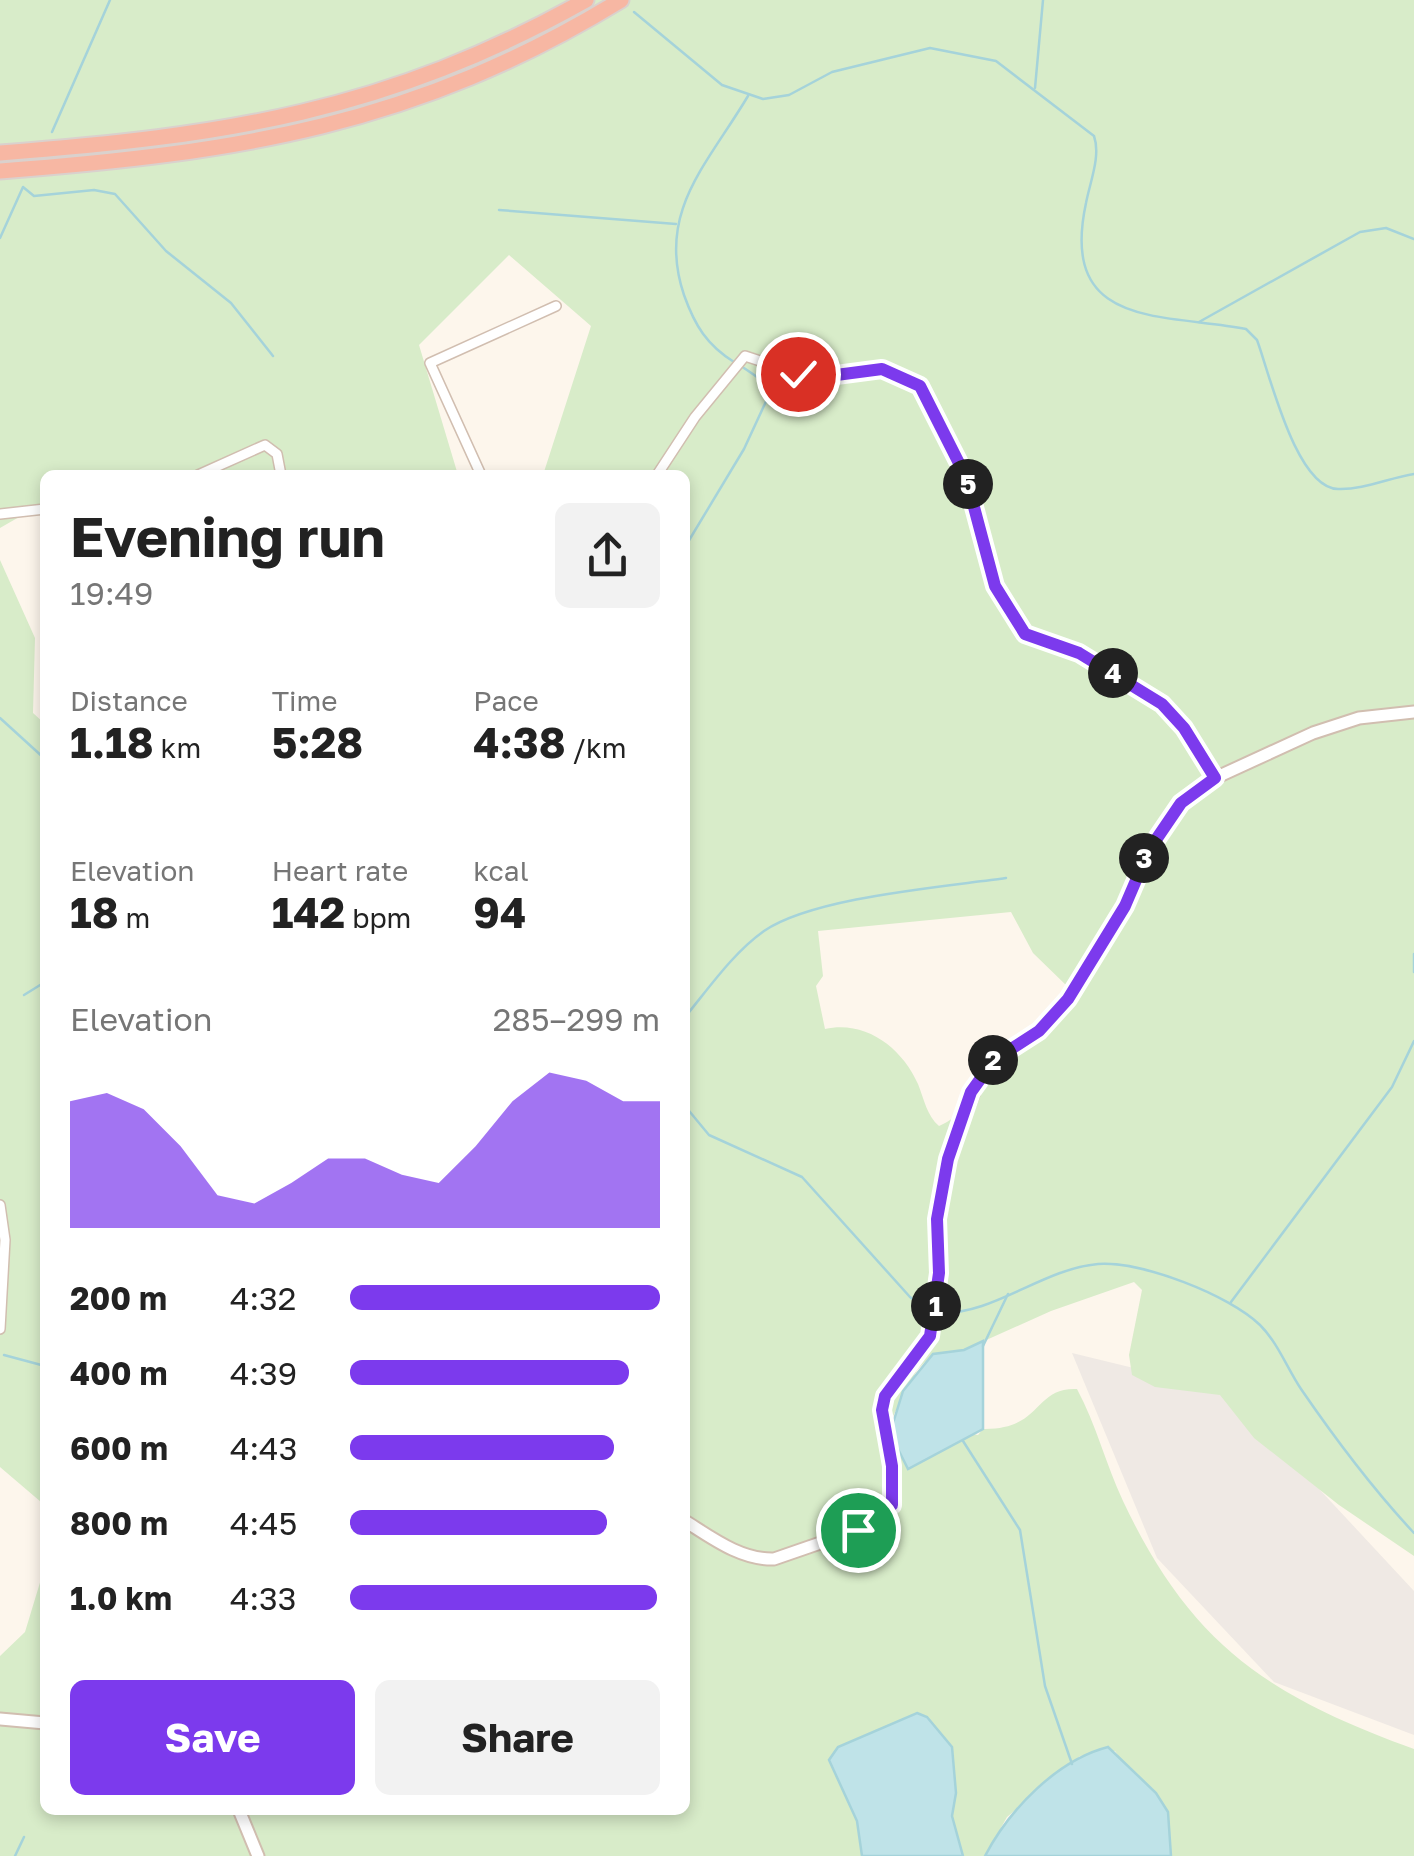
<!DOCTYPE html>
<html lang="en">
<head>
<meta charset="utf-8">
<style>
	:root { --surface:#fff; --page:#f2f2f2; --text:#222; --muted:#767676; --accent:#7c3aed }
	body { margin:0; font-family:"Golos Text",sans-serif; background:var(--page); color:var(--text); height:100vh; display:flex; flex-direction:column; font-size:38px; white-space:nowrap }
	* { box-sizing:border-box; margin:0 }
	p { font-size:32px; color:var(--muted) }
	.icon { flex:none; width:55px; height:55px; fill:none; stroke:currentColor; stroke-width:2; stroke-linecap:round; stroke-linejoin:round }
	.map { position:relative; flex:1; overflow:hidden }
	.side { position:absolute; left:40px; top:470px; width:650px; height:1345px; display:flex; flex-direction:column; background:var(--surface); border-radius:15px; box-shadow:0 5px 15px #0003 }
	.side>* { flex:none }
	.pin { position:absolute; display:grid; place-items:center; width:85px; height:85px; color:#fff; margin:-42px; border:5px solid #fff; border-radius:50%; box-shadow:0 2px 10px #0007 }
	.km { position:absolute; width:50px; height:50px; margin:-25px; border-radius:50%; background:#222; color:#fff; font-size:28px; line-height:50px; text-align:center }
	.round { display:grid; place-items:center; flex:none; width:105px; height:105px; border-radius:15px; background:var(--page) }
	.head { display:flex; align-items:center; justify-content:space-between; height:170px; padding:0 30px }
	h1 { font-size:55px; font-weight:700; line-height:75px }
	.figures { display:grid; grid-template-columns:repeat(3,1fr); gap:15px; height:170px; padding:10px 30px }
	.figures div { display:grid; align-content:center }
	.figures b { font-size:42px; font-weight:700 }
	.figures small { font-size:28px; font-weight:400 }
	.figures p { font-size:28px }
	.chart { height:280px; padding:20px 30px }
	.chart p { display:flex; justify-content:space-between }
	.chart svg { width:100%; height:180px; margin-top:10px; fill:var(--accent); opacity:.7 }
	.primary-button { display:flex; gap:20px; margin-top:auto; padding:20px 30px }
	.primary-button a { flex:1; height:115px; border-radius:15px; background:var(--accent); color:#fff; font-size:40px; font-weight:700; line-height:115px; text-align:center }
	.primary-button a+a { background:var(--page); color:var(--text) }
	ul { padding:0 30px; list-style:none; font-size:32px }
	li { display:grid; grid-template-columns:160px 120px 1fr; align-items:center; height:75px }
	li i { height:25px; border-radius:12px; background:var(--accent) }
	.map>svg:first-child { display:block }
	.industrial { fill:#efe9e4 }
	.green { fill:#d8ecc9; fill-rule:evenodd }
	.water { fill:#bfe3e8; stroke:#a5d3da; stroke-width:2.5 }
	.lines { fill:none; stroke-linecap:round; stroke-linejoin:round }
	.stream { stroke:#a5d3da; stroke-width:2.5 }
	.minor-casing { stroke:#d1beb0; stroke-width:12 }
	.tertiary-casing { stroke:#d1beb0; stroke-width:15 }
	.motorway-casing { stroke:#dad1cd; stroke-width:19 }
	.minor { stroke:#fff; stroke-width:9 }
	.tertiary { stroke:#fff; stroke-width:11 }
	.motorway { stroke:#f7b7a3; stroke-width:15 }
	.route-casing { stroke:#fff; stroke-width:20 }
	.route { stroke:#7c3aed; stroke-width:12 }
</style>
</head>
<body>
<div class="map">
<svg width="1414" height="1856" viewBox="0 0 1414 1856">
	<rect width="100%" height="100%" fill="#fdf6ec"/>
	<polygon class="industrial" points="1072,1353 1228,1391 1414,1591 1414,1735 1274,1682 1157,1558"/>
	<g class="green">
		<path d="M 0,0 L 1414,0 L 1414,1556 L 1339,1505 L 1254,1438 L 1220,1395 L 1155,1387 L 1132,1375 L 1129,1355 L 1142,1290 L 1134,1282 L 1051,1311 L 964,1350 L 933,1354 L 917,1370 L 891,1420 L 978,1435 L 983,1429 C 1043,1430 1033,1387 1077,1389 C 1096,1424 1106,1465 1123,1501 C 1191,1645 1268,1696 1414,1749 L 1414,1856 L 1171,1856 C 1172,1790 1146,1797 1115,1751 L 1080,1756 L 1007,1817 L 985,1856 L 963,1856 L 961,1851 L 952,1816 L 956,1793 L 829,1759 L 857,1821 L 862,1856 L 0,1856 L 0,1656 L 25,1632 L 45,1566 L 45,1810 L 685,1810 L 685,475 L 543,475 L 591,326 L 509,255 L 419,345 L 458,475 L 45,475 L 45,516 L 26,513 L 0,528 ZM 1011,912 L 1033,953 L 1069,988 L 1074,1004 L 1049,1030 L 972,1078 C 966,1101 963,1116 939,1126 C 927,1116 924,1099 918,1084 C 902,1048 866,1020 825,1029 L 816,986 L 823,976 L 818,931 Z"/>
		<polygon points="0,560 35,638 33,713 45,724 45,1550 41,1502 0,1467"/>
	</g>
	<g class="water">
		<polygon points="983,1341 983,1429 908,1469 890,1433 903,1391 933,1354 964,1350"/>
		<polygon points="917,1713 927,1717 952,1747 956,1793 952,1816 963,1856 862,1856 857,1821 829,1760 838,1747"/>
		<path d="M 1108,1747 L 1156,1793 L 1168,1812 L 1171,1856 L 985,1856 C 1009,1810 1057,1760 1108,1747 Z"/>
	</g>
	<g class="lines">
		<g class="stream">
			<path d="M 634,12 L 722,85 L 763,99 L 789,95 L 832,72 L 930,48 L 996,61 L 1094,136 C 1101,156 1090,182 1086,203 C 1059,329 1161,313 1246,329 L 1257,340 C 1270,375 1296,488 1338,489 C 1363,490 1389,478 1414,474"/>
			<polyline points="1035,88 1043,0"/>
			<polyline points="52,132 110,0"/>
			<polyline points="499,210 676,224"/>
			<polyline points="0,238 23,187 34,196 94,190 115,194 166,251 231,303 273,356"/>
			<polyline points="1199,322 1360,232 1386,228 1414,239"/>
			<path d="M 734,362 C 707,345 695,326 684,295 C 656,212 707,165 748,96"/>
			<polyline points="685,547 744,449 769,395 763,381 741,366"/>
			<polyline points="0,718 45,759"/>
			<polyline points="1414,954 1414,972"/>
			<polyline points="24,995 45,982"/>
			<path d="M 685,1017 C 709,988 733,953 764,931 C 814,897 943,887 1006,878"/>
			<polyline points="685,1106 709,1135 802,1177 910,1297 927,1310"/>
			<polyline points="1231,1302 1392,1087 1414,1041"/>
			<path d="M 939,1313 C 994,1315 1042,1269 1098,1264 C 1142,1261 1229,1295 1260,1325 C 1278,1343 1287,1368 1301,1389 C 1336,1440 1372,1488 1414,1533"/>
			<polyline points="983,1346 1008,1294"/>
			<polyline points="4,1355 45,1366"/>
			<polyline points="963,1441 1020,1530 1045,1686 1072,1764"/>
			<polyline points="15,1856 24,1837"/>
		</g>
		<defs>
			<g id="minor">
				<polyline points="198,475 265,445 277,454 281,475"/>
				<polyline points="481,475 430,363 556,306"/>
				<polyline points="657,475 695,417 745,356 809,377 882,369 920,386 966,477 995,586 1025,634 1079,653 1161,704 1183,728 1215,778"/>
				<polyline points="0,514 45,509"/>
				<polyline points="0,1205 5,1240 0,1329"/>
			</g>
			<g id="tertiary">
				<path d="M 685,1521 C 712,1538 741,1560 774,1559 L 858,1530 L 892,1505 L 892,1466 L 882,1410 L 885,1397 L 930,1336 L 939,1273 L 937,1219 L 948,1159 L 979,1079 L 994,1060 L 1039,1031 L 1068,999 L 1125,906 L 1149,850 L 1181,803 L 1215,778 L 1313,733 L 1359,718 L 1414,712"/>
				<polyline points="0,1719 45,1723"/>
				<polyline points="239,1810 258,1856"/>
			</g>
			<g id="motorway">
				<path d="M 0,153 C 223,136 387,112 586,0"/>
				<path d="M 0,171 C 236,153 415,126 621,0"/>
			</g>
		</defs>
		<use href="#minor" class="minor-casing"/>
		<use href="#tertiary" class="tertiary-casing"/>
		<use href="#motorway" class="motorway-casing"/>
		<use href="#minor" class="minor"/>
		<use href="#tertiary" class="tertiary"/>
		<use href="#motorway" class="motorway"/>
	</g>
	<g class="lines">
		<defs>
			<polyline id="route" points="798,374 821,377 882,369 920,386 966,477 995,586 1025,634 1079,653 1162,704 1184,728 1215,778 1181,803 1149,850 1125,906 1068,999 1039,1031 994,1060 971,1092 948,1159 937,1219 939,1273 930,1336 885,1396 882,1410 892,1466 892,1505 858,1530"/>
		</defs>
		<use href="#route" class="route-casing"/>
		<use href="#route" class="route"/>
	</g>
</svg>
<div class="pin" style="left:858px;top:1530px;background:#1e9e55"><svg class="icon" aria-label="arrive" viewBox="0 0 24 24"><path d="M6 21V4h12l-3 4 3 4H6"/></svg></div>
<div class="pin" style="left:798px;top:374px;background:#d93025"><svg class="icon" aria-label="check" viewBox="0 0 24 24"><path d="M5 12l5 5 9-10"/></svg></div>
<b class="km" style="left:936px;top:1306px">1</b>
<b class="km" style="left:993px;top:1060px">2</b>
<b class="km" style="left:1144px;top:858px">3</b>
<b class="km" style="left:1113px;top:673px">4</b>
<b class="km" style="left:968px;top:484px">5</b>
<section class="side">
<div class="head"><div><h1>Evening run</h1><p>19:49</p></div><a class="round"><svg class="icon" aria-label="share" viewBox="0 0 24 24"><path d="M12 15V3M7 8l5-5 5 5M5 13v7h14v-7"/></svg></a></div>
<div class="figures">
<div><p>Distance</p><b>1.18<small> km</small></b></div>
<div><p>Time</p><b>5:28</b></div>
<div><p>Pace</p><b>4:38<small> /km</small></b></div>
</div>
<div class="figures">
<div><p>Elevation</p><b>18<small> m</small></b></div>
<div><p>Heart rate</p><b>142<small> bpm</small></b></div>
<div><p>kcal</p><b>94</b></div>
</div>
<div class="chart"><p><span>Elevation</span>285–299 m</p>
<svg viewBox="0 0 160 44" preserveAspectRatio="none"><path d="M0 44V13L10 11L20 15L30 24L40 36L50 38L60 33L70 27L80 27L90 31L100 33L110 24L120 13L130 6L140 8L150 13L160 13V44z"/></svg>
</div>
<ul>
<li><b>200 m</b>4:32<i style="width:100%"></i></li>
<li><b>400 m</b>4:39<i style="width:90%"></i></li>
<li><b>600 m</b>4:43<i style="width:85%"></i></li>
<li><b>800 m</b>4:45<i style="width:83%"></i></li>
<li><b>1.0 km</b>4:33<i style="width:99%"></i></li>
</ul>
<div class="primary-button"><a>Save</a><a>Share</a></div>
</section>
</div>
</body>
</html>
